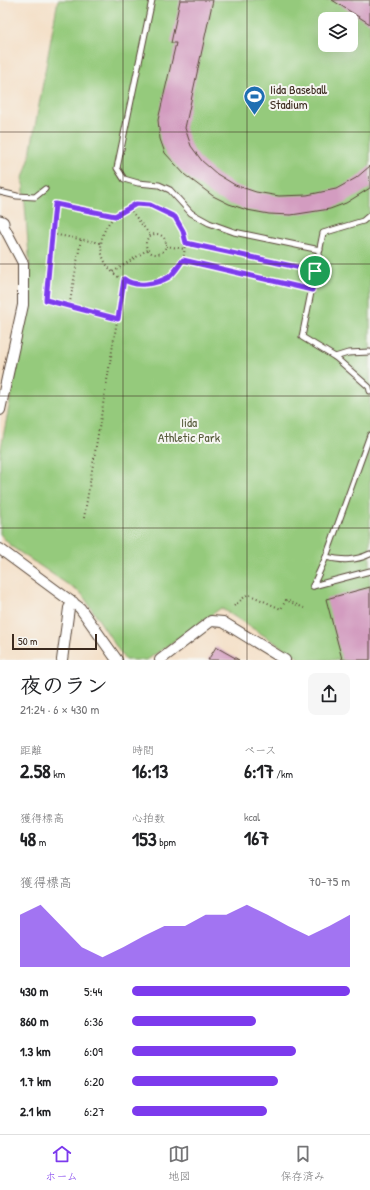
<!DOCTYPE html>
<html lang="ja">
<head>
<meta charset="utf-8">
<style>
	:root { --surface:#fff; --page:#f6f6f6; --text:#202124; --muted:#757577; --line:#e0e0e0; --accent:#7c3aed }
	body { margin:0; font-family:"Patrick Hand","Klee One",sans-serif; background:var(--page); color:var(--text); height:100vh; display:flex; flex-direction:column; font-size:15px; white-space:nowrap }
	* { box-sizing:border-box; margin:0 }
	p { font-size:13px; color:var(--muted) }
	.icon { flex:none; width:22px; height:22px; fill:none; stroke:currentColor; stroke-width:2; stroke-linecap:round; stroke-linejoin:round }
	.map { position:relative; height:660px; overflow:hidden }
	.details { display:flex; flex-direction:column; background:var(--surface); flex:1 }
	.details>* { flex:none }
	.fabs { position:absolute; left:318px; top:12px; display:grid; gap:8px }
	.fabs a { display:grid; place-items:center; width:40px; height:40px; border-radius:8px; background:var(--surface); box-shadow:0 4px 16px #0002; font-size:20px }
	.scale { position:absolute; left:12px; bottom:10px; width:85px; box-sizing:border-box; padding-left:4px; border:2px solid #3b2a1e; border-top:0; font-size:11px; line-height:14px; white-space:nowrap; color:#3b2a1e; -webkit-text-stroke:3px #f6f6f2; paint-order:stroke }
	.pin { position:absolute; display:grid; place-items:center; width:34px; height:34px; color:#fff; margin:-17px; border:2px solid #fff; border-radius:50%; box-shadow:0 1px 4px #0007 }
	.round { display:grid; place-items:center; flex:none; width:42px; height:42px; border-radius:8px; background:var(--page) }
	.headline { display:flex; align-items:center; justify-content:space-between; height:68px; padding:0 20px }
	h1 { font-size:22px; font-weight:700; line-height:30px }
	.metrics { display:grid; grid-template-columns:repeat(3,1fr); gap:6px; height:68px; padding:4px 20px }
	.metrics div { display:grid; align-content:center }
	.metrics b { font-size:20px; font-weight:700 }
	.metrics small { font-size:11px; font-weight:400 }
	.metrics p { font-size:11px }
	.chart { height:112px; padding:8px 20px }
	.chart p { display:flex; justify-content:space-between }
	.chart svg { width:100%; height:72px; margin-top:4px; fill:var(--accent); opacity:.7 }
	ul { padding:0 20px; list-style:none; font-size:13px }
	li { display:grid; grid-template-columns:64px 48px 1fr; align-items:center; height:30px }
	li i { height:10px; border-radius:5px; background:var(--accent) }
	.menu { display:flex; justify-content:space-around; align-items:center; height:56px; border-top:1px solid var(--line); background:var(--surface); font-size:11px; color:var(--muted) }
	.menu a { display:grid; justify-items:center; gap:2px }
	.menu .active { color:var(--accent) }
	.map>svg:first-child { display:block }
	.green { fill:#95ca7b; stroke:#687a4c; fill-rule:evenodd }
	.building { fill:#d39cc0 }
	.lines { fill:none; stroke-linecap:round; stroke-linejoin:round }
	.service-casing { stroke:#574537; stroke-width:7 }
	.minor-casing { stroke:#574537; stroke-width:12 }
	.tertiary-casing { stroke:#574537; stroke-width:15 }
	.path { stroke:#574537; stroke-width:2; stroke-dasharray:1 3; stroke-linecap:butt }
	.service { stroke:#fff; stroke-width:5 }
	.minor { stroke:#fff; stroke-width:10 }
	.tertiary { stroke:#fff; stroke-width:13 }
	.route-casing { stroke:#fff; stroke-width:8 }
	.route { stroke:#7c3aed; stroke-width:5 }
	.grid { fill:none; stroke:#3b2a1e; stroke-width:1; stroke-opacity:0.55 }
	.labels { text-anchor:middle; stroke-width:4; stroke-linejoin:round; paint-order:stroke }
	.poi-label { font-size:13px; fill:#3b2a1e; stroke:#f6f6f2; text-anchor:start }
	.park-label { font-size:13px; fill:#565a3a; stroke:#f6f6f2 }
</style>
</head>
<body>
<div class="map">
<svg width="370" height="660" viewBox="0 0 370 660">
	<rect width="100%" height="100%" fill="#f6f6f2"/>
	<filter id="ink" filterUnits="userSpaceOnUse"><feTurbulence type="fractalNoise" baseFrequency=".025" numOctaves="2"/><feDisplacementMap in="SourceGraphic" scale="8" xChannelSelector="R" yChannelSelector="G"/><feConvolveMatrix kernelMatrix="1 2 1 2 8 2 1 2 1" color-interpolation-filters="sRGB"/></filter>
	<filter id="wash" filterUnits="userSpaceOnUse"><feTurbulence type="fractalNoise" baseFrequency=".012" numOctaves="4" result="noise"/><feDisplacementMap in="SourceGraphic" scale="16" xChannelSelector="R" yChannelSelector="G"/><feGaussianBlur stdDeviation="0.9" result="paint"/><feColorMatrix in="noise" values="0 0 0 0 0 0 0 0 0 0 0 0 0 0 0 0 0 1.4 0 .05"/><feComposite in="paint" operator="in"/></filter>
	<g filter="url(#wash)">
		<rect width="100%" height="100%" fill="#f4dfc6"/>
		<path class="green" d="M 58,0 L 370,0 L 370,660 L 302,660 L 221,608 L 147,660 L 125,660 L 82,594 L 12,547 L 0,534 L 0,453 L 19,355 L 30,269 L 23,178 L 29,160 ZM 325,19 L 351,19 L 351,45 L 325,45 Z"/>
		<g id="blocks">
			<g class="building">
				<polygon points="180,0 213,0 185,128 191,146 202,161 217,174 235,185 256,192 279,196 307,195 336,189 356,178 370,166 370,188 346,203 330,209 291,215 269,214 247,210 229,204 213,196 185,175 165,153 160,139 158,120 176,43 171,43"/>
				<polygon points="332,0 370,0 370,24"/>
				<polygon points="370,587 370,660 346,660 342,659 326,599"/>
				<polygon points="216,647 239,660 208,660"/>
			</g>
		</g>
	</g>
	<g filter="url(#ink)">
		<use href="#blocks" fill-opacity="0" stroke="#574537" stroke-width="1"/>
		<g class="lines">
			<defs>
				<g id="service">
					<polyline points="152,0 117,168 124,179 138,183 159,185 170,190 191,213 209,223 234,232 320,250"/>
					<polyline points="0,192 17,196 35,197 45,189"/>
					<polyline points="370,215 363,221 323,233 302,337 335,357 369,387 370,391"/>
					<polyline points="335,357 348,353 370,352"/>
					<path d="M 326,557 C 342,561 355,561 370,554"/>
					<polyline points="313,586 326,557 370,435"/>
					<polyline points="313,586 370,571"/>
				</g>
				<g id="minor">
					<polyline points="0,410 23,305 23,263 2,223"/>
					<polyline points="0,549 80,608 117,660"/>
					<polyline points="62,660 69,608 73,602"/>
					<polyline points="160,660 211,621 223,622 285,660"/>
				</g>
				<polyline id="tertiary" points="0,222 2,223"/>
			</defs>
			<use href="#service" class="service-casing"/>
			<use href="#minor" class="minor-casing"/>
			<use href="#tertiary" class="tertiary-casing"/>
			<g class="path">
				<polyline points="129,208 150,235"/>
				<polyline points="115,216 55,204 46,300 118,319"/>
				<circle cx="156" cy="244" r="10"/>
				<polyline points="52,234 101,243"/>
				<polyline points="185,243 308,269"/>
				<polyline points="166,246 185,249"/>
				<path d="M 183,260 C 188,237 182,218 159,208 C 152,205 143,203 135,205 C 108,212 90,244 109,268 C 121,284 141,286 158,281 C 162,280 167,279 170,277 C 175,273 179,265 183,260 L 305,288"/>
				<polyline points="113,272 147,250"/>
				<polyline points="69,308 81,239"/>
				<polyline points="84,518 124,279"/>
				<polyline points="234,606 248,594 281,609 286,600 304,608"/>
			</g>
			<use href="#service" class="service"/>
			<use href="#minor" class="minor"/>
			<use href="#tertiary" class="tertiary"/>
		</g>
	</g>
	<g class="lines" filter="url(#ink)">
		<defs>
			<path id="route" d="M 55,204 L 115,216 L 136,204 L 150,205 L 175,217 L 183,231 L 186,243 L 315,271 L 312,290 L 183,260 C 179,265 174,274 169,277 C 157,284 135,288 124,279 L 118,319 L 46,300 Z"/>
		</defs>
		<use href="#route" class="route-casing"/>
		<use href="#route" class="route"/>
	</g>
	<path class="grid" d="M 123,0 L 123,660M 247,0 L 247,660M 0,132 L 370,132M 0,264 L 370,264M 0,396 L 370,396M 0,528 L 370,528"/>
	<defs>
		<symbol id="stadium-pin" viewBox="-11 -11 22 30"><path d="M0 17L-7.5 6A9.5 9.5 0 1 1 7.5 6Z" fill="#1f6fb2" stroke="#f6f6f2"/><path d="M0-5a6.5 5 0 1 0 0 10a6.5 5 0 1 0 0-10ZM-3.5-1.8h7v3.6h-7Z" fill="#fff"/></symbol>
	</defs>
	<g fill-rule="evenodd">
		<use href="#stadium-pin" x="242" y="84" width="25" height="34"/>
	</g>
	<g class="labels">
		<g class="poi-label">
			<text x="270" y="94">Iida Baseball<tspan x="270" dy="15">Stadium</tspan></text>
		</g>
		<g class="park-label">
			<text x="189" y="427">Iida<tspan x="189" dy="15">Athletic Park</tspan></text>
		</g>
	</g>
</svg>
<div class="fabs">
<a><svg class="icon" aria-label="layers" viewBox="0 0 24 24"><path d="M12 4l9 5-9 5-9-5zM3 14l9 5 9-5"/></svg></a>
</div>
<div class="scale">50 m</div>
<div class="pin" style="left:315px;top:271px;background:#1e9e55"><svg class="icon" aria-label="arrive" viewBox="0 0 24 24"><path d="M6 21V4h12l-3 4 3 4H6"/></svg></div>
</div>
<section class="details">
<div class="headline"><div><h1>夜のラン</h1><p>21:24 · 6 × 430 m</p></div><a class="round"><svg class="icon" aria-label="share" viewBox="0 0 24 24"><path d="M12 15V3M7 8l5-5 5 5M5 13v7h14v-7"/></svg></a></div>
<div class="metrics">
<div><p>距離</p><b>2.58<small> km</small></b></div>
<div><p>時間</p><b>16:13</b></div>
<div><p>ペース</p><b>6:17<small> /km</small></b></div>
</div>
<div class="metrics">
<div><p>獲得標高</p><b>48<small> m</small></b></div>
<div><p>心拍数</p><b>153<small> bpm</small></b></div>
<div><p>kcal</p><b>167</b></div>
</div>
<div class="chart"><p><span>獲得標高</span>70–75 m</p>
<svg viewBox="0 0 160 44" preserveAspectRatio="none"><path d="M0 44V12L10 6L20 19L30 32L40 38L50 32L60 25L70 19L80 19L90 12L100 12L110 6L120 12L130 19L140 25L150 19L160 12V44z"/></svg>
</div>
<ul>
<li><b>430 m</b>5:44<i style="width:100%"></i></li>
<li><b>860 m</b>6:36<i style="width:57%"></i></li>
<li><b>1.3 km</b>6:09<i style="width:75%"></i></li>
<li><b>1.7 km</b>6:20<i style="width:67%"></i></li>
<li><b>2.1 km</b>6:27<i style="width:62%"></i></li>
</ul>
</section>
<nav class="menu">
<a class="active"><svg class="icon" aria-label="home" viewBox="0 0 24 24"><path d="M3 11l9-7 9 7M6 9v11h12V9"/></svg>ホーム</a>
<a><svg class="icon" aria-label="map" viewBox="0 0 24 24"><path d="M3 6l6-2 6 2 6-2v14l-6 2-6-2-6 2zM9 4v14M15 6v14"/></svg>地図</a>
<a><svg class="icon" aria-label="saved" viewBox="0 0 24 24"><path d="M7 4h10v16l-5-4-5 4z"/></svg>保存済み</a>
</nav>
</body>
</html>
